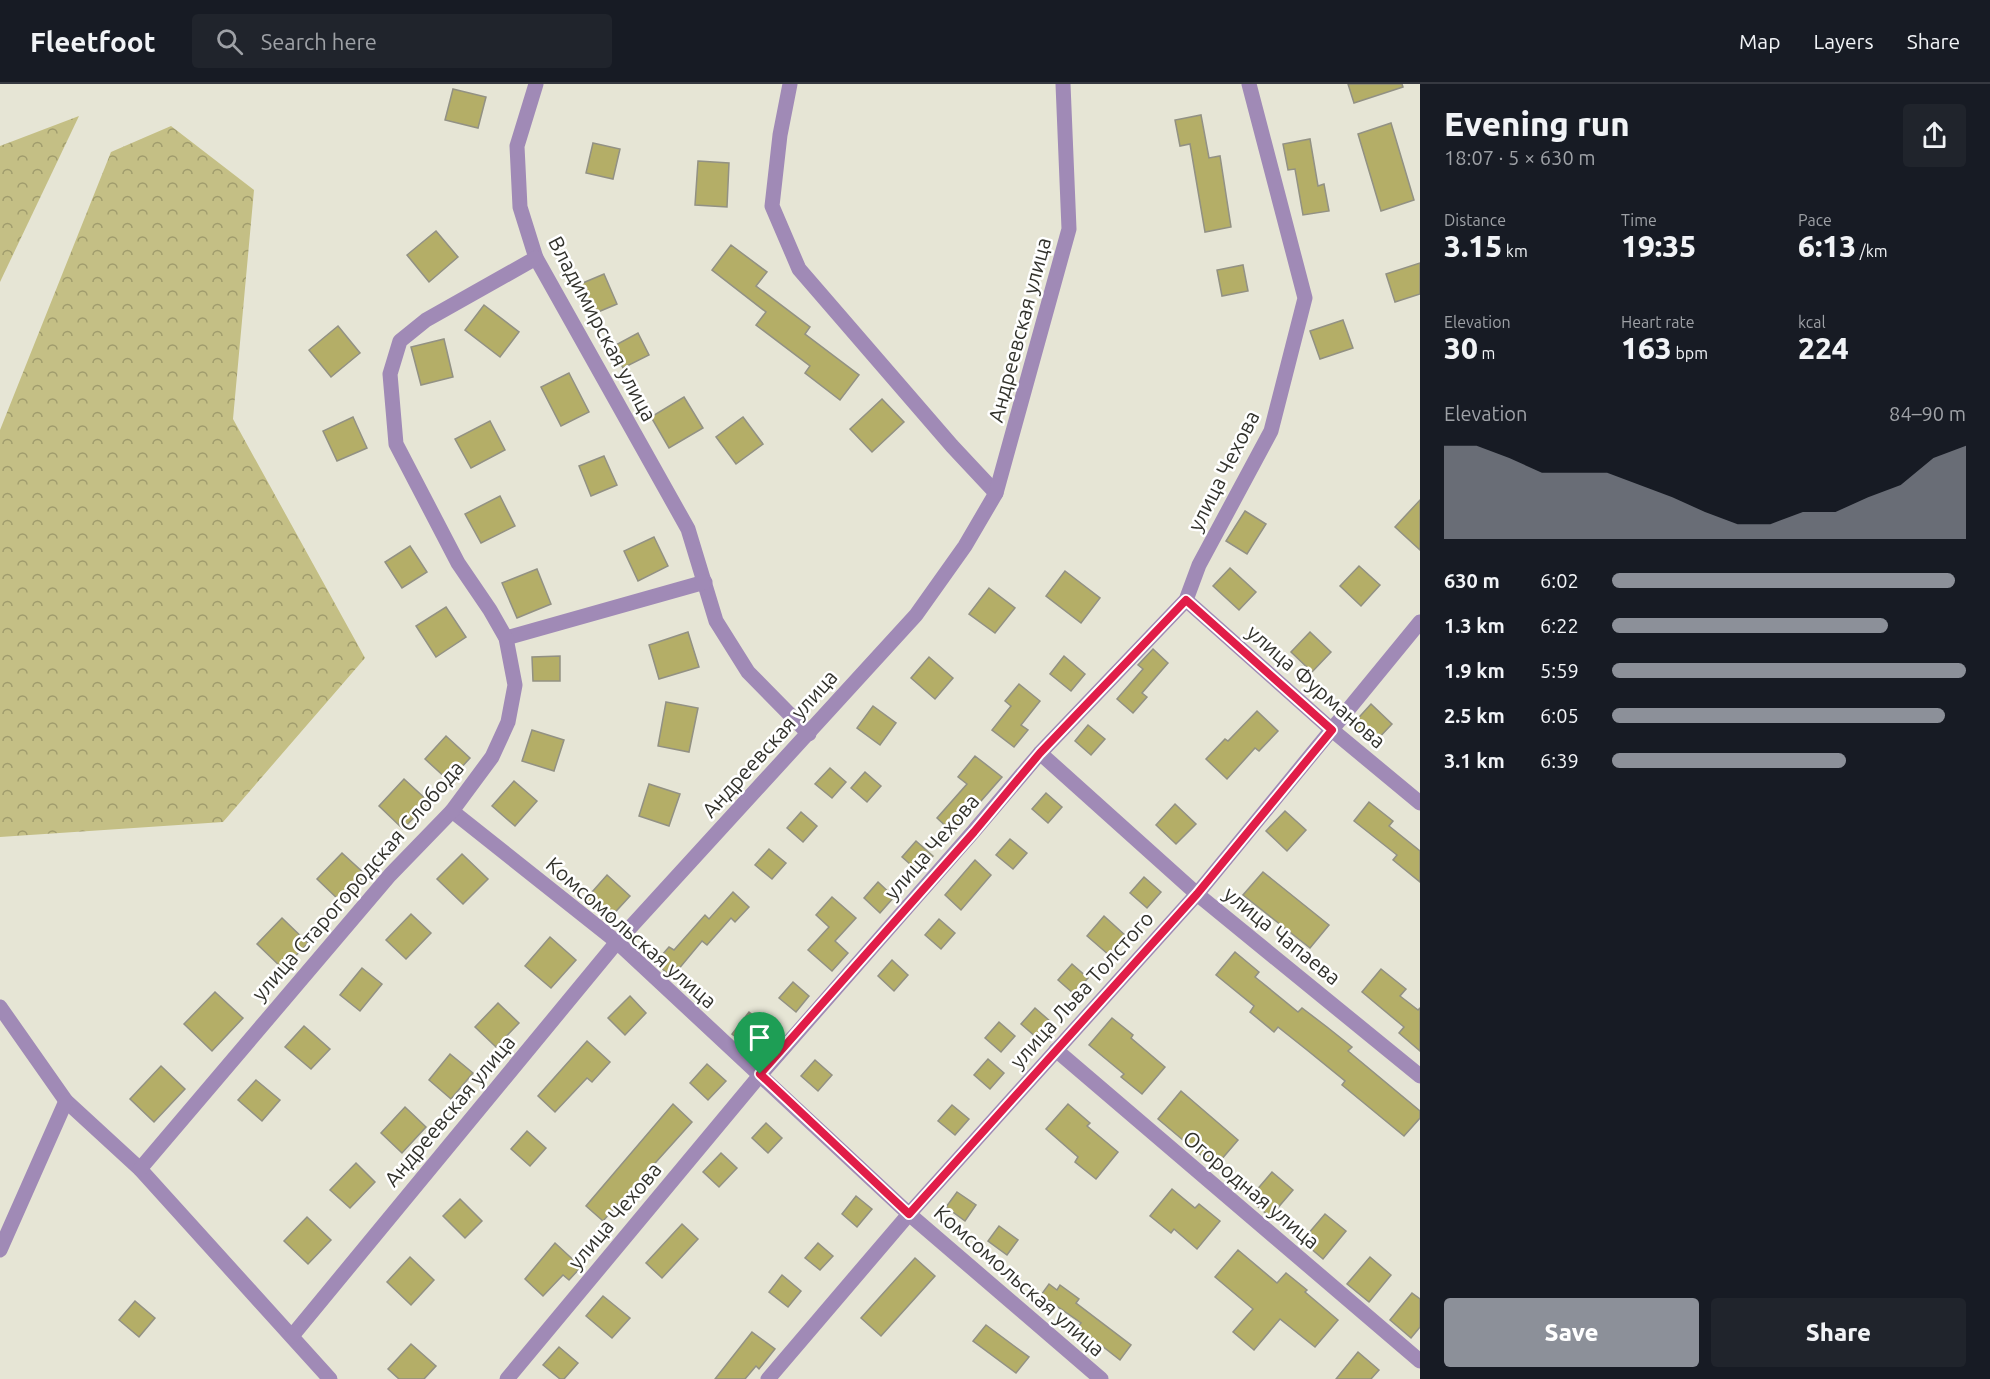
<!DOCTYPE html>
<html lang="en">
<head>
<meta charset="utf-8">
<style>
	:root { --surface:#171b24; --page:#20242c; --text:#f1f3f6; --muted:#9ea1a6; --line:#363941; --accent:#8c9099 }
	body { margin:0; font-family:Ubuntu,sans-serif; background:var(--page); color:var(--text); height:100vh; display:flex; flex-direction:column; font-size:22px; white-space:nowrap }
	* { box-sizing:border-box; margin:0 }
	p { font-size:20px; color:var(--muted) }
	.icon { flex:none; width:33px; height:33px; fill:none; stroke:currentColor; stroke-width:2; stroke-linecap:round; stroke-linejoin:round }
	.map { position:relative; flex:1; overflow:hidden }
	.details { display:flex; flex-direction:column; background:var(--surface); width:570px }
	.details>* { flex:none }
	.pin { position:absolute; display:grid; place-items:center; width:51px; height:51px; color:#fff; margin:-62px -26px; border-radius:50% 50% 50% 0; rotate:-45deg; box-shadow:0 0 6px #0007 }
	.pin .icon { rotate:45deg }
	.round { display:grid; place-items:center; flex:none; width:63px; height:63px; border-radius:6px; background:var(--page) }
	.headline { display:flex; align-items:center; justify-content:space-between; height:102px; padding:0 24px }
	h1 { font-size:33px; font-weight:800; line-height:45px }
	.figures { display:grid; grid-template-columns:repeat(3,1fr); gap:9px; height:102px; padding:6px 24px }
	.figures div { display:grid; align-content:center }
	.figures b { font-size:30px; font-weight:800 }
	.figures small { font-size:16px; font-weight:400 }
	.figures p { font-size:16px }
	.chart { height:168px; padding:12px 24px }
	.chart p { display:flex; justify-content:space-between }
	.chart svg { width:100%; height:108px; margin-top:6px; fill:var(--accent); opacity:.7 }
	.primary-button { display:flex; gap:12px; margin-top:auto; padding:12px 24px }
	.primary-button a { flex:1; height:69px; border-radius:6px; background:var(--accent); color:#fff; font-size:24px; font-weight:800; line-height:69px; text-align:center }
	.primary-button a+a { background:var(--page); color:var(--text) }
	ul { padding:0 24px; list-style:none; font-size:20px }
	li { display:grid; grid-template-columns:96px 72px 1fr; align-items:center; height:45px }
	li i { height:15px; border-radius:8px; background:var(--accent) }
	header { display:flex; align-items:center; gap:36px; box-sizing:border-box; height:84px; padding:0 30px; background:var(--surface); border-bottom:2px solid var(--line) }
	header strong { font-size:28px }
	nav { display:flex; gap:33px; margin-inline-start:auto; font-size:21px }
	.search { width:420px; height:54px; background:var(--page); display:flex; align-items:center; gap:15px; box-sizing:border-box; padding:0 21px; border-radius:6px; color:var(--muted); font-size:22px }
	main { display:flex; flex:1; min-height:0 }
	.map>svg:first-child { display:block }
	.forest { fill:url(#forest-crowns) }
	.building { fill:#b4ae67; stroke:#929183; stroke-width:1.5 }
	.lines { fill:none; stroke-linecap:round; stroke-linejoin:round }
	.minor { stroke:#a08ab6; stroke-width:15 }
	.route-casing { stroke:#fff; stroke-width:12 }
	.route { stroke:#e11d48; stroke-width:8 }
	.labels { text-anchor:middle; stroke-width:5; stroke-linejoin:round; paint-order:stroke }
	.street-label { font-size:21px; fill:#32322c; stroke:#fff }
</style>
</head>
<body>
<header>
<strong>Fleetfoot</strong>
<div class="search"><svg class="icon" aria-label="search" viewBox="0 0 24 24"><circle cx="10" cy="10" r="6"/><path d="M15 15l6 6"/></svg>Search here</div>
<nav><a>Map</a><a>Layers</a><a>Share</a></nav>
</header>
<main>
<div class="map">
<svg width="1420" height="1295" viewBox="0 0 1420 1295">
	<defs>
		<pattern id="forest-crowns" width="20" height="18" patternUnits="userSpaceOnUse" patternTransform="scale(1.5)"><rect width="20" height="18" fill="#c4bf85"/><path d="M2 6a3 3 0 1 1 6 0M12 15a3 3 0 1 1 6 0" fill="none" stroke="#a09c6d"/></pattern>
	</defs>
	<rect width="100%" height="100%" fill="#e6e5d5"/>
	<g class="forest">
		<polygon points="79,32 0,198 0,62"/>
		<polygon points="171,42 254,106 233,335 365,574 223,738 0,753 0,346 111,68"/>
	</g>
	<g class="building">
		<polygon points="1348,0 1402,0 1403,3 1354,19"/>
		<polygon points="453,5 486,13 478,44 445,36"/>
		<polygon points="1201,31 1209,74 1220,72 1231,143 1205,148 1190,60 1180,62 1175,36"/>
		<polygon points="1391,39 1414,116 1381,127 1358,50"/>
		<polygon points="1310,55 1318,102 1324,100 1329,127 1303,131 1295,85 1288,86 1283,60"/>
		<polygon points="593,59 620,65 613,95 586,89"/>
		<polygon points="698,77 729,79 727,123 695,121"/>
		<polygon points="436,147 458,173 429,198 407,171"/>
		<polygon points="731,161 767,188 756,202 810,243 805,250 859,291 840,316 805,289 810,282 756,241 766,228 712,186"/>
		<polygon points="1420,179 1420,210 1395,218 1386,190"/>
		<polygon points="1243,181 1248,207 1222,212 1217,186"/>
		<polygon points="604,190 617,220 591,231 578,201"/>
		<polygon points="484,221 519,248 500,273 465,246"/>
		<polygon points="1343,236 1353,264 1320,275 1310,247"/>
		<polygon points="338,242 360,269 331,293 309,266"/>
		<polygon points="638,249 649,271 623,284 612,263"/>
		<polygon points="444,255 453,293 421,301 411,263"/>
		<polygon points="569,289 589,328 561,342 541,303"/>
		<polygon points="684,313 703,344 669,364 651,333"/>
		<polygon points="882,315 904,338 872,368 850,345"/>
		<polygon points="353,333 367,364 337,377 323,347"/>
		<polygon points="743,333 763,360 736,380 716,353"/>
		<polygon points="490,337 505,366 471,384 455,355"/>
		<polygon points="604,372 617,401 591,412 579,382"/>
		<polygon points="500,412 515,442 481,459 465,430"/>
		<polygon points="1420,416 1420,466 1395,443"/>
		<polygon points="1245,427 1266,440 1247,470 1226,457"/>
		<polygon points="654,453 668,482 638,497 624,467"/>
		<polygon points="410,462 427,488 402,504 385,478"/>
		<polygon points="1359,482 1380,501 1361,522 1340,502"/>
		<polygon points="1230,484 1256,508 1239,526 1213,502"/>
		<polygon points="537,485 551,520 517,534 502,499"/>
		<polygon points="1065,487 1100,514 1081,539 1046,512"/>
		<polygon points="989,504 1015,524 995,549 969,530"/>
		<polygon points="446,523 466,553 436,573 416,542"/>
		<polygon points="688,548 699,583 659,595 649,561"/>
		<polygon points="1310,548 1331,568 1312,588 1291,568"/>
		<polygon points="1153,565 1168,579 1142,609 1147,613 1133,629 1117,615 1143,585 1138,581"/>
		<polygon points="560,572 560,597 533,597 532,573"/>
		<polygon points="1064,572 1085,590 1071,607 1050,590"/>
		<polygon points="929,573 953,594 935,615 911,594"/>
		<polygon points="1019,600 1040,617 1021,641 1028,646 1014,663 992,646 1011,622 1005,617"/>
		<polygon points="666,618 698,624 689,668 658,662"/>
		<polygon points="1371,620 1392,640 1373,660 1352,641"/>
		<polygon points="873,622 896,639 880,661 857,644"/>
		<polygon points="1257,627 1278,647 1259,667 1255,664 1227,695 1206,675 1225,655 1228,657"/>
		<polygon points="1088,641 1105,655 1091,671 1075,657"/>
		<polygon points="532,646 564,656 554,687 522,677"/>
		<polygon points="446,652 470,674 449,697 425,675"/>
		<polygon points="975,672 1002,693 953,749 937,734 967,700 958,693"/>
		<polygon points="830,684 846,698 832,714 815,700"/>
		<polygon points="865,688 881,702 867,718 851,704"/>
		<polygon points="404,695 429,718 403,745 379,722"/>
		<polygon points="514,697 537,717 515,742 492,722"/>
		<polygon points="649,700 680,710 669,742 639,732"/>
		<polygon points="1046,709 1062,723 1048,739 1032,725"/>
		<polygon points="1369,718 1393,737 1389,742 1420,767 1420,798 1393,776 1397,771 1354,737"/>
		<polygon points="1175,720 1196,740 1176,760 1156,741"/>
		<polygon points="1285,727 1306,746 1287,767 1266,747"/>
		<polygon points="801,728 817,742 803,758 787,744"/>
		<polygon points="1010,755 1027,769 1013,785 996,771"/>
		<polygon points="916,757 933,772 919,788 902,773"/>
		<polygon points="769,765 786,779 772,795 755,781"/>
		<polygon points="342,769 366,791 341,818 317,795"/>
		<polygon points="462,770 488,795 463,820 437,795"/>
		<polygon points="975,776 991,791 961,826 945,811"/>
		<polygon points="1263,788 1329,841 1310,864 1243,811"/>
		<polygon points="607,791 630,812 608,836 585,816"/>
		<polygon points="1144,793 1161,808 1147,824 1130,809"/>
		<polygon points="878,798 894,813 880,829 864,814"/>
		<polygon points="733,808 749,823 735,838 731,834 707,861 702,857 672,893 655,879 669,863 674,866 705,831 709,835"/>
		<polygon points="832,813 856,834 835,857 848,869 832,887 808,866 829,843 816,831"/>
		<polygon points="411,830 431,849 406,875 386,856"/>
		<polygon points="1104,832 1126,852 1109,871 1087,852"/>
		<polygon points="282,834 308,859 283,885 257,860"/>
		<polygon points="939,835 955,849 941,865 925,851"/>
		<polygon points="550,853 576,876 551,904 525,882"/>
		<polygon points="1235,868 1259,888 1255,893 1298,928 1302,924 1327,943 1352,963 1348,967 1420,1027 1420,1034 1404,1052 1342,1001 1345,997 1307,966 1278,943 1274,948 1250,928 1254,922 1216,891"/>
		<polygon points="892,876 908,891 894,907 878,892"/>
		<polygon points="1072,880 1088,894 1074,910 1058,896"/>
		<polygon points="362,884 382,900 360,927 340,911"/>
		<polygon points="1381,885 1406,905 1400,912 1418,926 1420,924 1420,967 1399,949 1404,943 1362,908"/>
		<polygon points="793,898 809,912 796,928 779,914"/>
		<polygon points="215,908 243,934 212,967 184,940"/>
		<polygon points="630,912 646,929 625,951 608,934"/>
		<polygon points="498,919 519,939 496,963 475,943"/>
		<polygon points="1035,924 1051,938 1037,954 1021,940"/>
		<polygon points="749,928 763,939 758,945 774,958 762,973 732,950"/>
		<polygon points="1112,934 1133,951 1131,954 1165,983 1142,1010 1121,993 1124,990 1089,961"/>
		<polygon points="999,938 1015,952 1001,968 985,954"/>
		<polygon points="304,942 330,965 311,985 285,963"/>
		<polygon points="587,957 610,978 592,998 587,994 555,1028 538,1012"/>
		<polygon points="450,970 473,989 451,1015 429,996"/>
		<polygon points="988,975 1004,989 990,1005 974,991"/>
		<polygon points="815,976 832,991 818,1007 801,992"/>
		<polygon points="707,980 726,997 708,1016 690,999"/>
		<polygon points="161,982 185,1005 154,1038 130,1015"/>
		<polygon points="256,996 280,1016 262,1037 238,1016"/>
		<polygon points="1181,1007 1238,1056 1215,1083 1158,1035"/>
		<polygon points="673,1020 692,1038 603,1137 586,1122"/>
		<polygon points="1068,1020 1090,1039 1087,1042 1118,1068 1096,1095 1075,1078 1078,1073 1046,1045"/>
		<polygon points="952,1021 969,1035 955,1051 938,1037"/>
		<polygon points="405,1023 426,1043 402,1069 381,1049"/>
		<polygon points="766,1039 782,1054 768,1069 752,1054"/>
		<polygon points="527,1047 546,1064 530,1082 511,1065"/>
		<polygon points="721,1069 737,1084 719,1103 703,1088"/>
		<polygon points="356,1079 375,1098 350,1124 330,1106"/>
		<polygon points="1272,1088 1293,1106 1270,1133 1249,1115"/>
		<polygon points="1172,1105 1195,1124 1199,1120 1220,1137 1197,1165 1174,1145 1171,1149 1150,1132"/>
		<polygon points="957,1108 976,1121 965,1137 946,1123"/>
		<polygon points="856,1112 872,1125 857,1143 842,1130"/>
		<polygon points="460,1115 482,1137 465,1154 443,1132"/>
		<polygon points="1325,1130 1346,1147 1323,1175 1302,1157"/>
		<polygon points="307,1133 331,1156 308,1180 284,1157"/>
		<polygon points="682,1140 698,1155 662,1194 646,1179"/>
		<polygon points="999,1142 1018,1156 1007,1171 988,1157"/>
		<polygon points="555,1159 581,1183 569,1196 563,1191 543,1212 525,1195"/>
		<polygon points="818,1159 833,1172 820,1186 805,1174"/>
		<polygon points="1238,1166 1277,1199 1286,1189 1307,1206 1305,1208 1338,1236 1315,1263 1280,1235 1254,1266 1233,1248 1253,1225 1215,1193"/>
		<polygon points="410,1173 434,1196 411,1221 387,1198"/>
		<polygon points="1370,1173 1391,1191 1369,1218 1347,1200"/>
		<polygon points="915,1174 935,1192 881,1252 861,1234"/>
		<polygon points="782,1191 801,1207 788,1223 769,1208"/>
		<polygon points="1049,1200 1057,1206 1060,1201 1079,1215 1076,1219 1131,1261 1120,1276 1078,1243 1081,1239 1041,1211"/>
		<polygon points="1412,1209 1420,1215 1420,1243 1411,1254 1390,1236"/>
		<polygon points="603,1212 630,1234 612,1254 586,1232"/>
		<polygon points="135,1217 155,1234 139,1253 119,1236"/>
		<polygon points="986,1241 1029,1273 1016,1289 973,1257"/>
		<polygon points="752,1248 775,1265 759,1285 756,1282 745,1295 715,1295"/>
		<polygon points="411,1260 436,1282 424,1295 399,1295 388,1285"/>
		<polygon points="559,1263 578,1279 564,1295 560,1295 543,1281"/>
		<polygon points="1358,1268 1379,1286 1371,1295 1336,1295"/>
	</g>
	<g class="lines">
		<g class="minor">
			<polyline points="536,0 517,62 520,123 536,174 688,445 716,537 748,588 809,650"/>
			<polyline points="790,0 780,51 772,122 799,185 952,362 996,409"/>
			<polyline points="1186,516 1332,646 1420,719"/>
			<polyline points="506,554 705,498"/>
			<polyline points="1040,669 1197,810 1420,992"/>
			<polyline points="452,727 617,858 909,1130 1101,1295"/>
			<polyline points="0,923 66,1017 140,1085 330,1295"/>
			<polyline points="1056,966 1420,1277"/>
			<polyline points="140,1085 390,791 452,727 492,673 508,638 515,601 506,554 490,526 458,479 396,360 390,290 400,257 426,236 536,174"/>
			<polyline points="0,1166 66,1017"/>
			<polyline points="292,1252 617,858 916,531 965,462 996,409 1069,145 1063,0"/>
			<polyline points="507,1295 761,990 973,748 1040,669 1186,516 1199,481 1271,347 1305,214 1249,0"/>
			<polyline points="768,1295 909,1130 1197,810 1420,538"/>
		</g>
	</g>
	<g class="lines">
		<defs>
			<polygon id="route" points="1186,516 1332,646 1197,810 909,1130 760,990 974,748 1040,669"/>
		</defs>
		<use href="#route" class="route-casing"/>
		<use href="#route" class="route"/>
	</g>
	<g class="labels">
		<g class="street-label">
			<text transform="translate(602 245) rotate(62)" y="7">Владимирская улица</text>
			<text transform="translate(1020 246) rotate(-75)" y="7">Андреевская улица</text>
			<text transform="translate(1224 387) rotate(-63)" y="7">улица Чехова</text>
			<text transform="translate(1316 603) rotate(41)" y="7">улица Фурманова</text>
			<text transform="translate(770 660) rotate(-48)" y="7">Андреевская улица</text>
			<text transform="translate(932 763) rotate(-49)" y="7">улица Чехова</text>
			<text transform="translate(358 797) rotate(-49)" y="7">улица Старогородская Слобода</text>
			<text transform="translate(631 849) rotate(41)" y="7">Комсомольская улица</text>
			<text transform="translate(1282 852) rotate(39)" y="7">улица Чапаева</text>
			<text transform="translate(1082 906) rotate(-48)" y="7">улица Льва Толстого</text>
			<text transform="translate(450 1027) rotate(-50)" y="7">Андреевская улица</text>
			<text transform="translate(1251 1106) rotate(40)" y="7">Огородная улица</text>
			<text transform="translate(615 1132) rotate(-50)" y="7">улица Чехова</text>
			<text transform="translate(1019 1197) rotate(41)" y="7">Комсомольская улица</text>
		</g>
	</g>
</svg>
<div class="pin" style="left:760px;top:990px;background:#1e9e55"><svg class="icon" aria-label="arrive" viewBox="0 0 24 24"><path d="M6 21V4h12l-3 4 3 4H6"/></svg></div>
</div>
<section class="details">
<div class="headline"><div><h1>Evening run</h1><p>18:07 · 5 × 630 m</p></div><a class="round"><svg class="icon" aria-label="share" viewBox="0 0 24 24"><path d="M12 15V3M7 8l5-5 5 5M5 13v7h14v-7"/></svg></a></div>
<div class="figures">
<div><p>Distance</p><b>3.15<small> km</small></b></div>
<div><p>Time</p><b>19:35</b></div>
<div><p>Pace</p><b>6:13<small> /km</small></b></div>
</div>
<div class="figures">
<div><p>Elevation</p><b>30<small> m</small></b></div>
<div><p>Heart rate</p><b>163<small> bpm</small></b></div>
<div><p>kcal</p><b>224</b></div>
</div>
<div class="chart"><p><span>Elevation</span>84–90 m</p>
<svg viewBox="0 0 160 44" preserveAspectRatio="none"><path d="M0 44V6L10 6L20 11L30 17L40 17L50 17L60 22L70 27L80 33L90 38L100 38L110 33L120 33L130 27L140 22L150 11L160 6V44z"/></svg>
</div>
<ul>
<li><b>630 m</b>6:02<i style="width:97%"></i></li>
<li><b>1.3 km</b>6:22<i style="width:78%"></i></li>
<li><b>1.9 km</b>5:59<i style="width:100%"></i></li>
<li><b>2.5 km</b>6:05<i style="width:94%"></i></li>
<li><b>3.1 km</b>6:39<i style="width:66%"></i></li>
</ul>
<div class="primary-button"><a>Save</a><a>Share</a></div>
</section>
</main>
</body>
</html>
